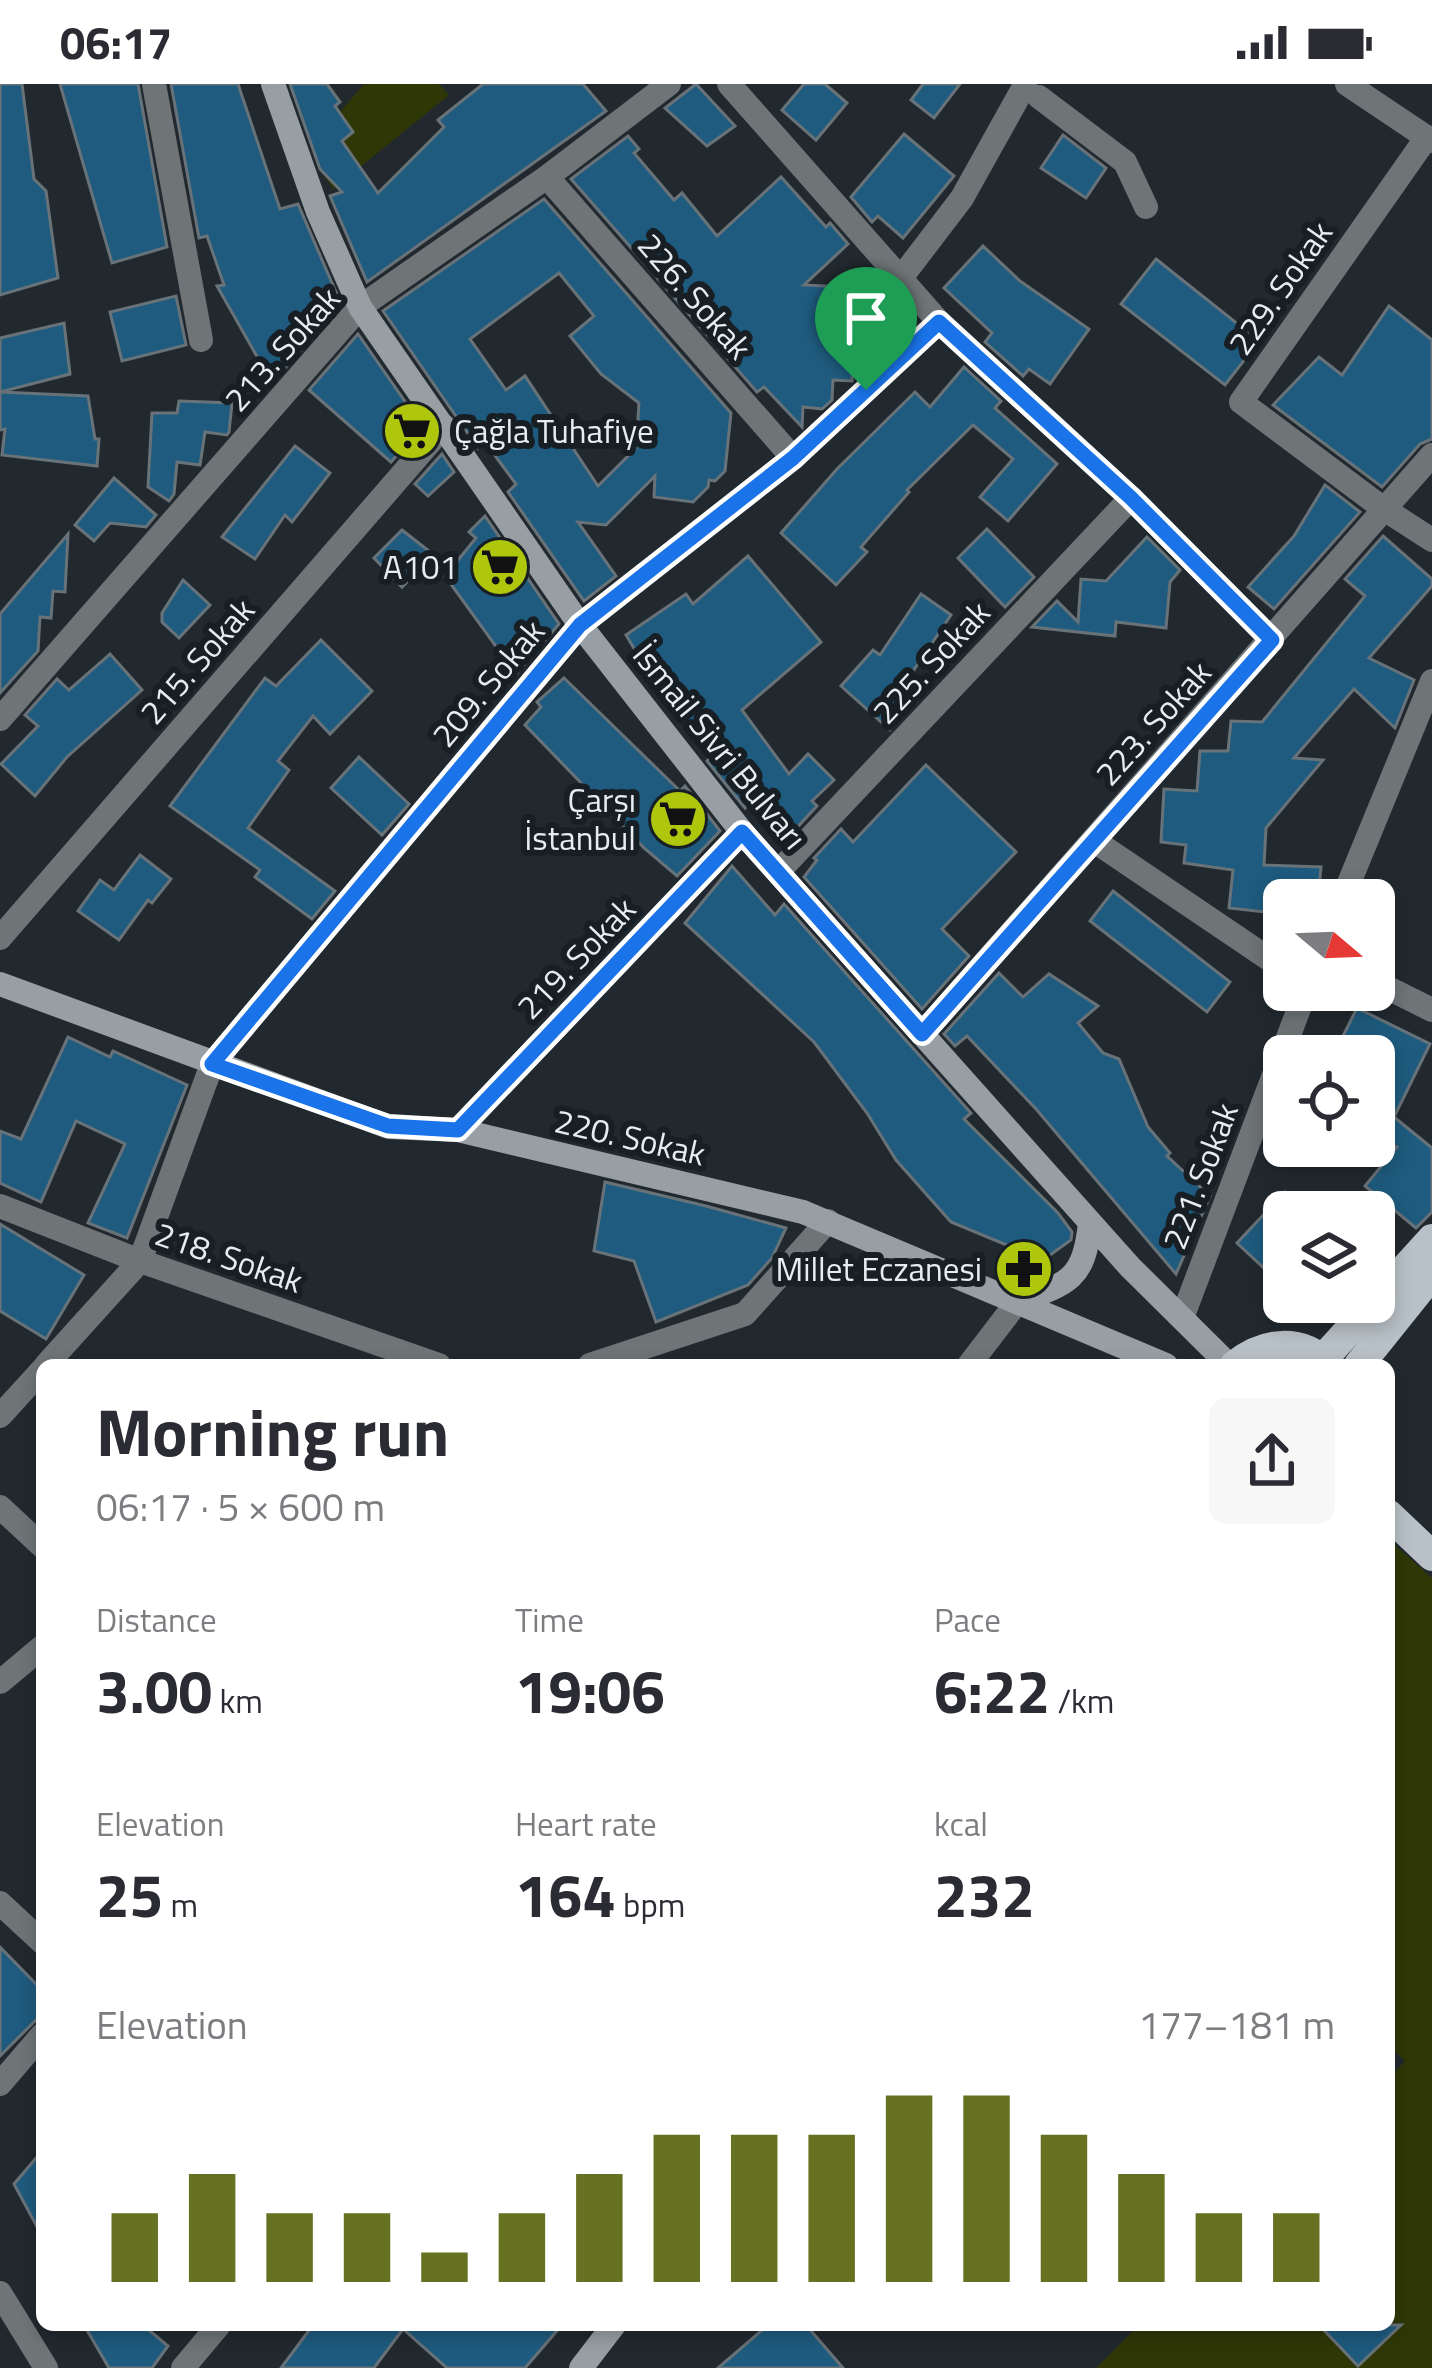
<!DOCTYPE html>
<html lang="en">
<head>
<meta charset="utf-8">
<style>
	:root { --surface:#fff; --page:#f7f7f7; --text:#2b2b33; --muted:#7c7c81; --accent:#667121 }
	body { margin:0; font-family:"Titillium Web",sans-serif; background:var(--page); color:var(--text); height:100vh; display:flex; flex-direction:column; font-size:45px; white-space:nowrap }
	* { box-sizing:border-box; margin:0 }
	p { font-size:39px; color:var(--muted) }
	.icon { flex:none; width:66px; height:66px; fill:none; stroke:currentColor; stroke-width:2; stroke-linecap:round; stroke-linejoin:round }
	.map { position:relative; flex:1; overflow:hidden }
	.panel { position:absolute; left:36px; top:1275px; width:1359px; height:972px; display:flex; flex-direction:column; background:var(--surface); border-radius:18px; box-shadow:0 6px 18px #0003 }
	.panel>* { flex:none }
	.needle { width:78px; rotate:109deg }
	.tools { position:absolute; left:1263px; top:795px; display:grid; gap:24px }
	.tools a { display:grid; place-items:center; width:132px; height:132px; border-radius:18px; background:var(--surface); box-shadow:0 6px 18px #0003; font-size:60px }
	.pin { position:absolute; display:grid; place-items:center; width:102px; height:102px; color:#fff; margin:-123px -51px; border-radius:50% 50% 50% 0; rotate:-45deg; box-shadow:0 0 12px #0007 }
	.pin .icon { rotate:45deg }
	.round { display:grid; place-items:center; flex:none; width:126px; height:126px; border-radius:18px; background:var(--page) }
	.summary { display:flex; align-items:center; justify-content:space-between; height:204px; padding:0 60px }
	h1 { font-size:66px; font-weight:700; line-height:90px }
	.stats { display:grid; grid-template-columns:repeat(3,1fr); gap:18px; height:204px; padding:12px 60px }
	.stats div { display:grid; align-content:center }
	.stats b { font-size:60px; font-weight:700 }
	.stats small { font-size:33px; font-weight:400 }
	.stats p { font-size:33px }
	.chart { height:336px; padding:24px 60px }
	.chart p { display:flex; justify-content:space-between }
	.chart svg { width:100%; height:216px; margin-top:12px; stroke:var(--accent); stroke-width:6 }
	.status { display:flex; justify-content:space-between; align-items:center; height:84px; padding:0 60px; background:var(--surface); direction:ltr }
	.status svg { height:33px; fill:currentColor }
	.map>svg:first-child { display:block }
	.green { fill:#2f3707 }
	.building { fill:#1e5b7e; stroke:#687279; stroke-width:3; fill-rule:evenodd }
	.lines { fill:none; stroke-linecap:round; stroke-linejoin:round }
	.minor { stroke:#6f7477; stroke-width:24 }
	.tertiary { stroke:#6f7477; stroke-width:24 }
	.secondary { stroke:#989fa4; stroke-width:24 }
	.primary { stroke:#b8c1c7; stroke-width:30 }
	.route-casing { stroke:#fff; stroke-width:24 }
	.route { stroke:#1a73e8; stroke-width:15 }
	.labels { text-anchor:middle; stroke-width:12; stroke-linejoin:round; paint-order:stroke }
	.street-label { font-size:33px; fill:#e7ecf0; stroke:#171f25 }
	.poi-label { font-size:33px; fill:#e7ecf0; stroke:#171f25; text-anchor:end }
</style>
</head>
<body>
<div class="status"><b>06:17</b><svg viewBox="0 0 49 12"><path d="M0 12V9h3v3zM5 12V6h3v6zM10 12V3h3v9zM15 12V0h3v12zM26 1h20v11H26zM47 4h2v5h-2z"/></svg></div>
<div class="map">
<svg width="1432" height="2284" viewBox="0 0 1432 2284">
	<rect width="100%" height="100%" fill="#21292f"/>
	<g class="green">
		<polygon points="364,0 439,0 449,11 333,105 317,81 352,48 339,29"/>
		<polygon points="1389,1456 1432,1494 1432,2284 1096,2284 1139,2241 1389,2241 1389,1993 1405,1977 1389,1962"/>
	</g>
	<g class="building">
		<polygon points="0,0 22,0 34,95 46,107 58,194 0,211"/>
		<polygon points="60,0 138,0 167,163 112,179"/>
		<polygon points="171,0 238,0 280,125 298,120 341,220 272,299 217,202 224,201 207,152 199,154"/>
		<polygon points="290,0 327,0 340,18 335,22 353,48 342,57 378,109 444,43 438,36 483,0 583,0 606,27 367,198 330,112 342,108 320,85"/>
		<polygon points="696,0 735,42 707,62 665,24"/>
		<polygon points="804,0 825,0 847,19 816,56 782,26"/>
		<polygon points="923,0 960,0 934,34 911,16"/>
		<polygon points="904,50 954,92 903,154 878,132 872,138 851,113"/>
		<polygon points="1063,51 1106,84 1086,114 1041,84"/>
		<polygon points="628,52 639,65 634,69 674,116 682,109 717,152 781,93 826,143 830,139 848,160 804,201 844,203 842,226 857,226 852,297 833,296 832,316 822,325 803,323 802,343 764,303 757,308 571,95"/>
		<path d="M 544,115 L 731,329 L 725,387 L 715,397 L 709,396 L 708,403 L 693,418 L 654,413 L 655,392 L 606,441 L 578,438 L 616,492 L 584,517 L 508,408 L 516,400 L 485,358 L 478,364 L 383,227 ZM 559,189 L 594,232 L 570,252 L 601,290 L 639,319 L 636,364 L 598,402 L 525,292 L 506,306 L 470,255 Z"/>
		<polygon points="983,162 1020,197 1089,245 1050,300 1029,285 1023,292 985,258 992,249 944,204"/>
		<polygon points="1156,175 1259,257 1225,301 1121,220"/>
		<polygon points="176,212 186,261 122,277 110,228"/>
		<polygon points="1389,222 1432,256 1432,355 1420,360 1382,403 1273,321 1319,273 1342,291"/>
		<polygon points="64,239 70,290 0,308 0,254"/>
		<polygon points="358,250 422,342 391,378 309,306"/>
		<polygon points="964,283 1001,317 995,324 1057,380 1008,437 980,413 1013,375 973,341 907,406 909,408 861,463 867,468 836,501 781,449 837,385 915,308 930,323"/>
		<polygon points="0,308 88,312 95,355 99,355 97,382 2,371 5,345 0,346"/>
		<polygon points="179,317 232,319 229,348 227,351 205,348 200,381 177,378 174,410 169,417 148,403 152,329 177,329"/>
		<polygon points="295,362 330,389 292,438 285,431 255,475 222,453"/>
		<polygon points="442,370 454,388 428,412 415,400"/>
		<polygon points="114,394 156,431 146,443 110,439 94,457 75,441"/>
		<polygon points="1325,401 1360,428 1274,525 1248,503 1294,452"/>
		<polygon points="485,432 559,540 516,590 445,492 476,454 469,448"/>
		<polygon points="987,445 1034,493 1005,523 958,474"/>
		<polygon points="402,446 434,471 402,503 374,474"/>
		<polygon points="68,450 65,508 53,507 51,534 40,533 38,567 0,609 0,530"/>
		<polygon points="1383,452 1432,495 1432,502 1369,574 1414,596 1395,644 1354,605 1294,674 1323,676 1266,744 1264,781 1321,783 1318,816 1284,816 1284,830 1229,824 1233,786 1184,779 1186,761 1161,758 1164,705 1197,707 1200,667 1228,667 1231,637 1262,638 1365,512 1345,495"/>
		<polygon points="1147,453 1180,486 1170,498 1166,544 1116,538 1115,552 1032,543 1057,517 1078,538 1081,495 1106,497"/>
		<polygon points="748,472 821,558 742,626 789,690 808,670 834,696 812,717 817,722 791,750 756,714 745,724 707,677 713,670 663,613 626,551 686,510 693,520"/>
		<polygon points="183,496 210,521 179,554 162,538 162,529"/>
		<polygon points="921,510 951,531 907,596 923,610 890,646 841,602 873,566 880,571"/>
		<polygon points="321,556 372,607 330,650 313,632 278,677 289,686 248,744 335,807 312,835 255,793 260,786 170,722 265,594 276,602"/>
		<polygon points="110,570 142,606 67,673 35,712 1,680 38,642 25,631 57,595 69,606"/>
		<polygon points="564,594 680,707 685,702 720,747 677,792 644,764 525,641 541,623 537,618"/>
		<polygon points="359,673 409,720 382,751 331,704"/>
		<polygon points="926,681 1016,768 942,845 969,872 922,925 804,793 817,776 814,774 841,745 853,758"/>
		<polygon points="140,771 171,795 152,819 148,816 119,856 78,827 100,796 114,806"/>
		<polygon points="732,782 775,831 784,820 971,1029 964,1035 1058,1129 1072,1148 1071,1156 1043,1176 1025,1197 1000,1184 1014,1164 951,1138 896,1076 867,1029 814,958 685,839"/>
		<polygon points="1113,807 1230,898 1207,928 1090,837"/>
		<polygon points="999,889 1023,913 1049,890 1098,922 1078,939 1103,969 1119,975 1148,1043 1170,1069 1167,1072 1210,1112 1176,1190 1036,1025 967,952 955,962 944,950"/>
		<polygon points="1357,924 1430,960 1394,1033 1432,1064 1432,1128 1416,1144 1365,1102 1397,1063 1382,1056 1374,1073 1374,972 1333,972"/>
		<polygon points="68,953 110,973 113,967 187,1001 127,1154 88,1139 125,1060 76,1037 41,1118 0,1099 0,1047 21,1055"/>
		<polygon points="605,1098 706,1122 786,1144 772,1174 748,1201 656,1238 634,1177 594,1167"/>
		<polygon points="1284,1109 1284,1203 1237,1159"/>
		<polygon points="0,1140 84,1191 46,1255 0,1227"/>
		<polygon points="0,1863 42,1906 42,1930 0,1972"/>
		<polygon points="42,2067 42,2152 14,2100"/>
		<polygon points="84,2241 143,2241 168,2262 152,2284 109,2284"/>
		<polygon points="313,2241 562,2241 525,2284 447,2284 403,2245 374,2284 281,2284"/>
		<polygon points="768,2241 806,2241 843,2284 718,2284"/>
		<polygon points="1319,2241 1401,2241 1358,2282"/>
	</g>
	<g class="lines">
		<g class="minor">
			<polyline points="154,0 201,256"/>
			<polyline points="729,0 939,238 1131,414 1272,556"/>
			<polyline points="1347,0 1432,57"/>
			<polyline points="1039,13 1125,78 1146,123"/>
			<polyline points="1427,53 1241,318 1384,425 1432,456"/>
			<polyline points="547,93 793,374"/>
			<polyline points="901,194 962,114 1025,1"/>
			<polyline points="0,635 360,223 547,93 669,0"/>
			<polyline points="1093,756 1284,885"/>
			<polyline points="779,787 1131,414"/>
			<polyline points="0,854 444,342"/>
			<polyline points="1374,897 1432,926"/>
			<polyline points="458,1046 742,748"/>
			<polyline points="0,1122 140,1177 439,1281"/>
			<polyline points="46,1281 140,1177 212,980 580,541 793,374 939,238"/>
			<polyline points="590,1281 745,1230 828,1137"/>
			<polyline points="969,1281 1018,1217"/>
			<polyline points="0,1332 42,1286"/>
			<polyline points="0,1423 42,1462"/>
			<polyline points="0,1598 42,1563"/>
			<polyline points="0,1819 42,1858"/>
			<polyline points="0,2000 42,1951"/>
			<polyline points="0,2209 46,2284"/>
			<polyline points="183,2284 219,2241"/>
		</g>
		<g class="tertiary">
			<polyline points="1342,816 1432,597"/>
			<polyline points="922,950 1432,371"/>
			<polyline points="1182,1234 1306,906"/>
		</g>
		<g class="secondary">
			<polyline points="273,0 318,128 360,223 580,541 742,748 1130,1183 1229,1281"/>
			<polyline points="0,900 389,1043 458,1046 803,1128 1166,1281"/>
			<path d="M 1018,1217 C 1069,1200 1084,1195 1090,1139"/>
			<polyline points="581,2284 614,2241"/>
		</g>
		<g class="primary">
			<polyline points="1322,1276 1432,1155"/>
			<path d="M 1235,1281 C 1264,1258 1300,1253 1328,1281"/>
			<polyline points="1359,1281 1432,1190"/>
			<polyline points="1389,1431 1432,1472"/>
		</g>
	</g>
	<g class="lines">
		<defs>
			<polygon id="route" points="939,238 1131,414 1272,556 922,950 742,748 458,1046 388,1042 212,980 580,541 793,374"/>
		</defs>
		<use href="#route" class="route-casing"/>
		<use href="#route" class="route"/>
	</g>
	<defs>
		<symbol id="supermarket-disc" viewBox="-11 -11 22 22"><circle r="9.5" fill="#aec60c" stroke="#171f25"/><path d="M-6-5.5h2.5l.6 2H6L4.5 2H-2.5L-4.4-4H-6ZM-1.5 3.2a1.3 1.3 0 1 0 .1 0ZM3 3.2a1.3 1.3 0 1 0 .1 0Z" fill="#111"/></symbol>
		<symbol id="pharmacy-disc" viewBox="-11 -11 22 22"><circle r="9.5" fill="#aec60c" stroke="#171f25"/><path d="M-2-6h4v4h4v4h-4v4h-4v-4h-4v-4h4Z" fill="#111"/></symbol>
	</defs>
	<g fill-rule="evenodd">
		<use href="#supermarket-disc" x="379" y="314" width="66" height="66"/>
		<use href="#supermarket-disc" x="467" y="450" width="66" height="66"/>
		<use href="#supermarket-disc" x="645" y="702" width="66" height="66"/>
		<use href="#pharmacy-disc" x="991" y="1152" width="66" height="66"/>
	</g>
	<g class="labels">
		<g class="street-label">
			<text transform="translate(1280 204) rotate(-55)" y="12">229. Sokak</text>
			<text transform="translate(695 212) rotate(49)" y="12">226. Sokak</text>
			<text transform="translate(282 265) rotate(-48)" y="12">213. Sokak</text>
			<text transform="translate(197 577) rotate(-49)" y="12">215. Sokak</text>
			<text transform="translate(931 578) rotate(-47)" y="12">225. Sokak</text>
			<text transform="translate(488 599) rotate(-50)" y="12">209. Sokak</text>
			<text transform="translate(1153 639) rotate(-48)" y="12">223. Sokak</text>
			<text transform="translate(720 662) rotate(51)" y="12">İsmail Sivri Bulvarı</text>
			<text transform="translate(576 874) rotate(-46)" y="12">219. Sokak</text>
			<text transform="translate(630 1053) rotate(13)" y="12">220. Sokak</text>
			<text transform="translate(1200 1092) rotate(-69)" y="12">221. Sokak</text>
			<text transform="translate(229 1173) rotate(19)" y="12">218. Sokak</text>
		</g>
		<g class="poi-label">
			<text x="454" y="359" text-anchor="start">Çağla Tuhafiye</text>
			<text x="458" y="495">A101</text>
			<text x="636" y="728">Çarşı<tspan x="636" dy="38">İstanbul</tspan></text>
			<text x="982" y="1197">Millet Eczanesi</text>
		</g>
	</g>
</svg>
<div class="tools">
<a><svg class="needle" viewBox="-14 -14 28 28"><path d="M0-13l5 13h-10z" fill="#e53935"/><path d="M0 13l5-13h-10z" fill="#7c7c81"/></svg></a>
<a><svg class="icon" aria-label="locate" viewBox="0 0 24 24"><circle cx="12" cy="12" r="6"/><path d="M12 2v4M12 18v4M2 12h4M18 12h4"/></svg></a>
<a><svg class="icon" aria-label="layers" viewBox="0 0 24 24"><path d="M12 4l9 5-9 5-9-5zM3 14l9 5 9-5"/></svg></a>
</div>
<div class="pin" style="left:866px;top:306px;background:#1e9e55"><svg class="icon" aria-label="arrive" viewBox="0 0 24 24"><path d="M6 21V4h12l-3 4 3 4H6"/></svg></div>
<section class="panel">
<div class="summary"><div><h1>Morning run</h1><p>06:17 · 5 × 600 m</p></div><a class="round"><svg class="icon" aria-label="share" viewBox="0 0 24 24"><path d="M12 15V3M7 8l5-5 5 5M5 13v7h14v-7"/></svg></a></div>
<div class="stats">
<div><p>Distance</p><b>3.00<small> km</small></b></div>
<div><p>Time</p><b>19:06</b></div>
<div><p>Pace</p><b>6:22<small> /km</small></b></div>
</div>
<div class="stats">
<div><p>Elevation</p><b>25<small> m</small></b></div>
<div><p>Heart rate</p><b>164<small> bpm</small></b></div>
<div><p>kcal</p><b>232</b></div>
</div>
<div class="chart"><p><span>Elevation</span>177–181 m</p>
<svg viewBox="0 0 160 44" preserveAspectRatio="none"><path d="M5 44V30M15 44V22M25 44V30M35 44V30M45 44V38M55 44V30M65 44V22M75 44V14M85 44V14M95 44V14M105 44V6M115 44V6M125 44V14M135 44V22M145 44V30M155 44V30"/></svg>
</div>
</section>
</div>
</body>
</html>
